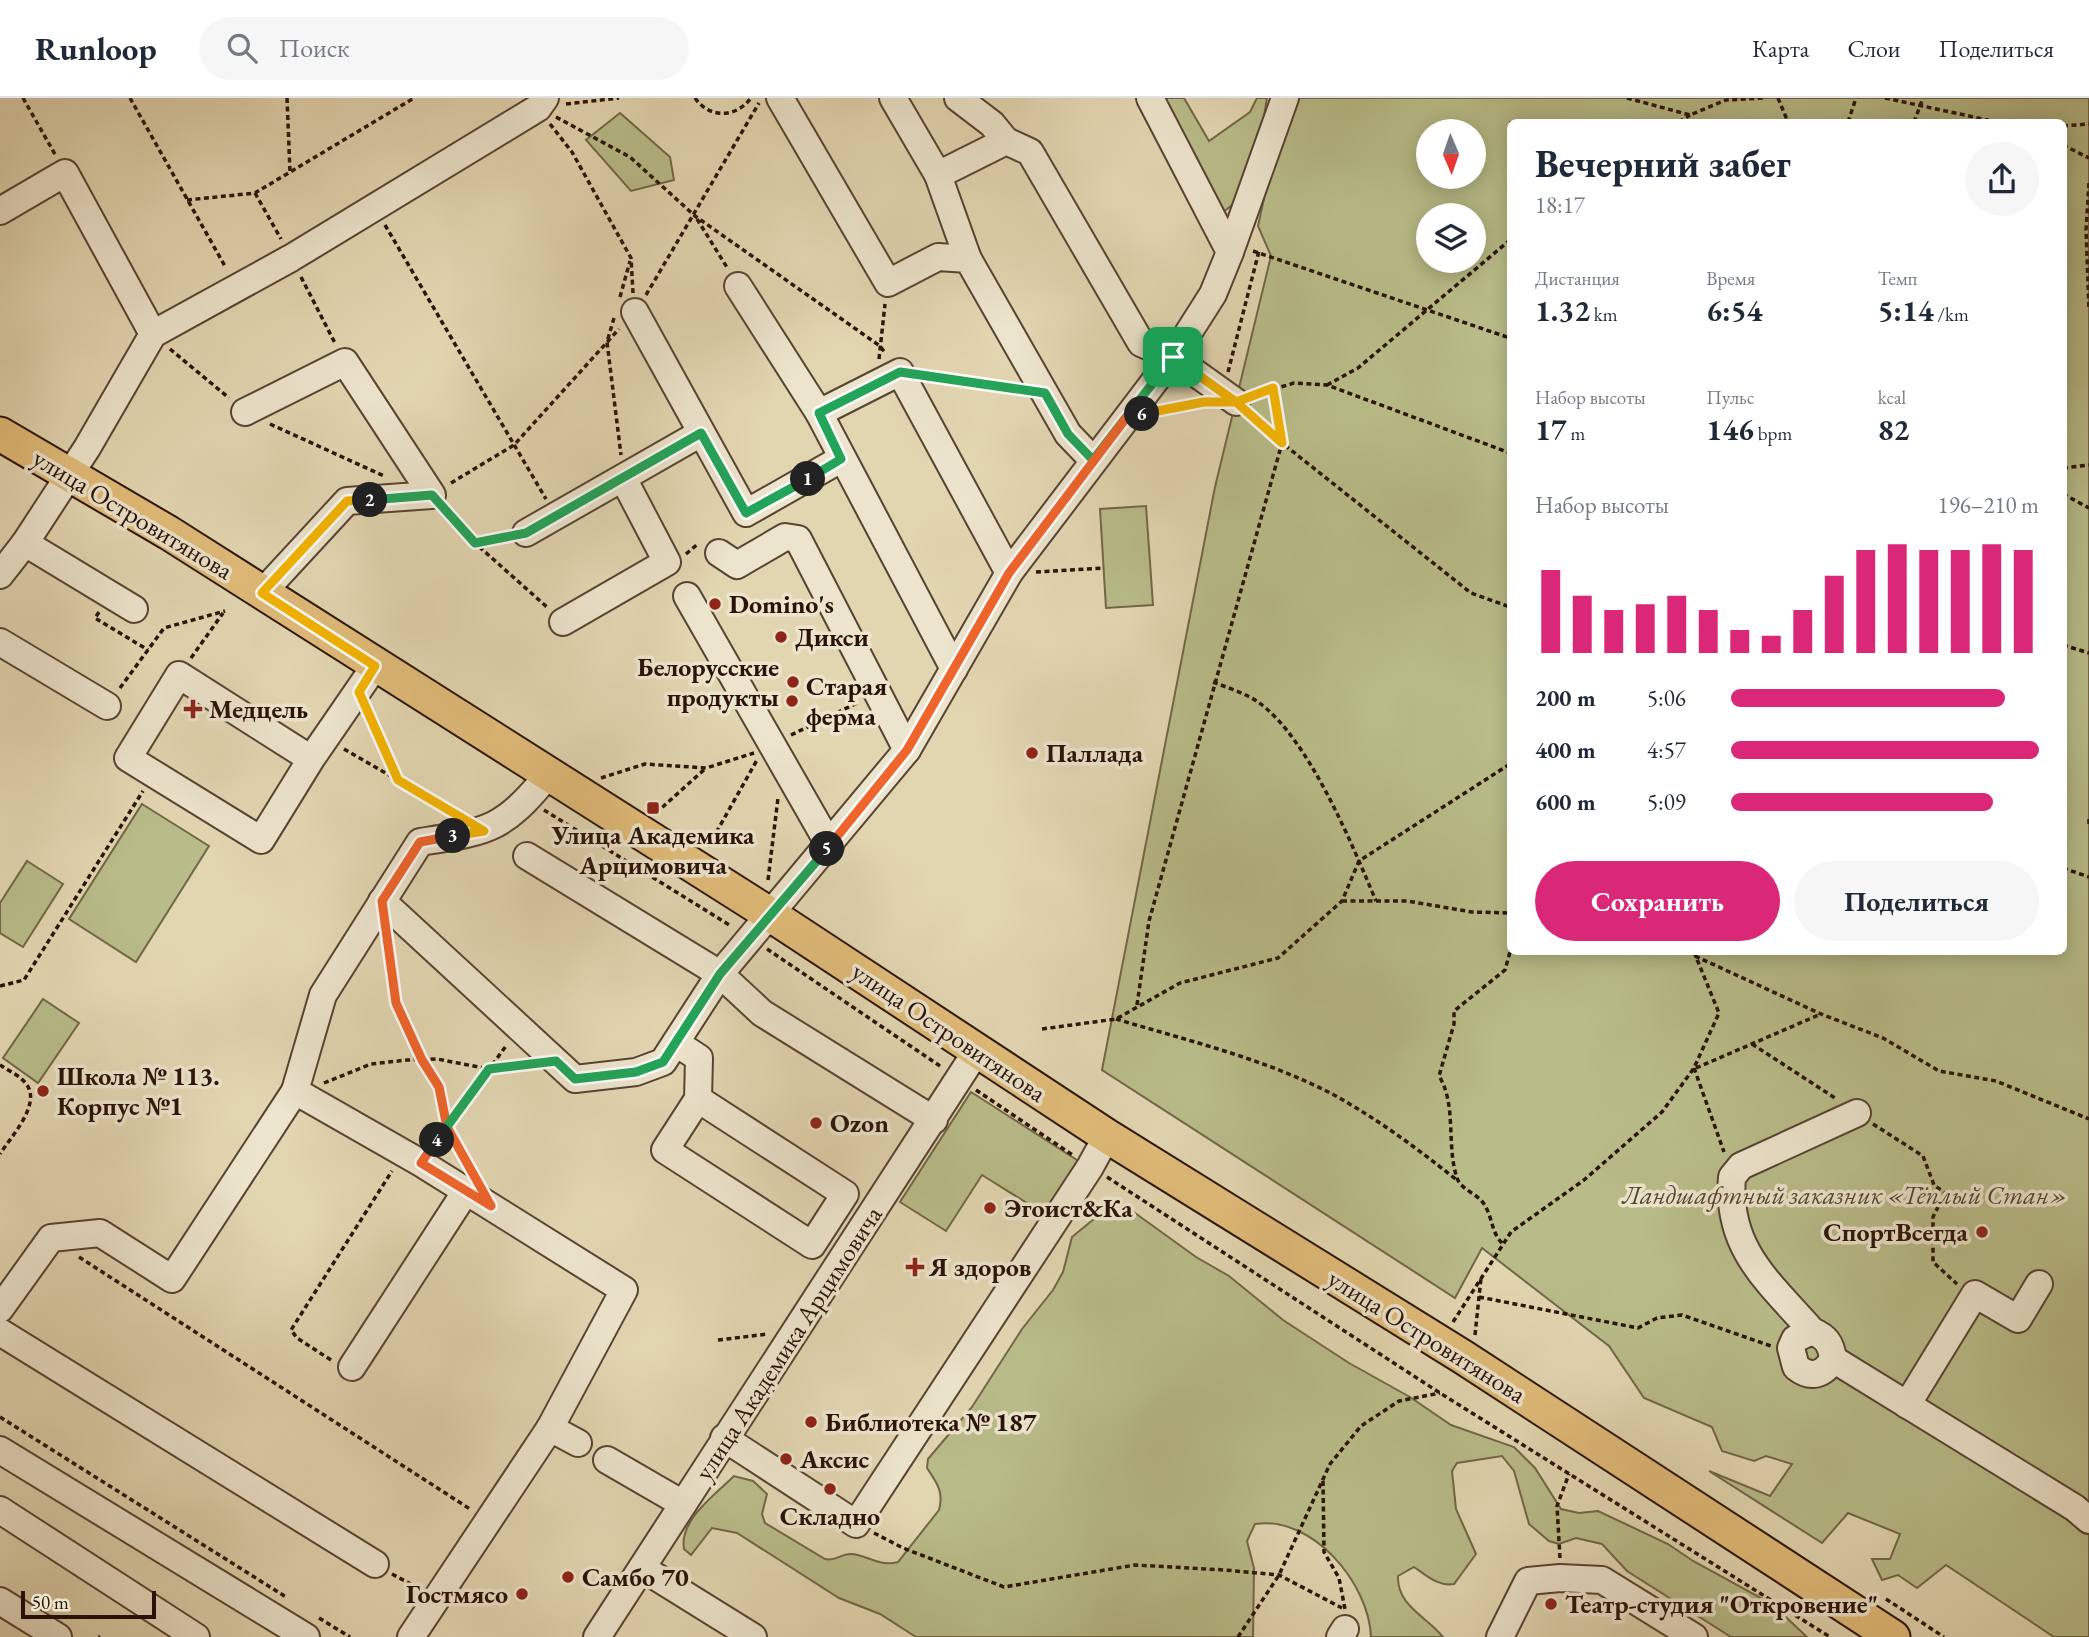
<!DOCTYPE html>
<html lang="ru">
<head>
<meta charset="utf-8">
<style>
	:root { --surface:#fff; --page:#f6f6f7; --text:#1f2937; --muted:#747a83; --line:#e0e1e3; --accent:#db2777 }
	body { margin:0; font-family:"EB Garamond",serif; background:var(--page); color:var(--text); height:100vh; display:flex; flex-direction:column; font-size:26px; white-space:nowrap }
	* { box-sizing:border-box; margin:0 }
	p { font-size:23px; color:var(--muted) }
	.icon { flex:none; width:38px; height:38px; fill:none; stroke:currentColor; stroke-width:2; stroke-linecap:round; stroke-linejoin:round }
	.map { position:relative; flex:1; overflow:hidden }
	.side { position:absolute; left:1507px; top:21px; width:560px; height:836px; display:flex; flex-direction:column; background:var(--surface); border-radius:10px; box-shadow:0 4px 18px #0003 }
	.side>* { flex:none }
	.needle { width:46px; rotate:178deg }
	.buttons { position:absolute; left:1416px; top:21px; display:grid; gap:14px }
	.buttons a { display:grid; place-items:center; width:70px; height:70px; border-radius:50%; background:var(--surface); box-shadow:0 4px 18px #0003; font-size:35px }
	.scale { position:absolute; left:21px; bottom:18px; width:135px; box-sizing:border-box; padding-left:7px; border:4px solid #2a1207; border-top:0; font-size:19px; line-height:24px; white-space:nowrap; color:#2a1207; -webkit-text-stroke:5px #ece4cc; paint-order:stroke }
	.pin { position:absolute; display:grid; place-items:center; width:60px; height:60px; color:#fff; margin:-30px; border-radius:14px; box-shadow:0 4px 10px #0006 }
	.km { position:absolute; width:35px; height:35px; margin:-18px; border-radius:50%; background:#222; color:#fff; font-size:19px; line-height:35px; text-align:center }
	.round { display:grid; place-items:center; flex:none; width:74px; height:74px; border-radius:37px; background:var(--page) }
	.headline { display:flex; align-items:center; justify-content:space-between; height:119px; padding:0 28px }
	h1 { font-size:38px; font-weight:700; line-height:52px }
	.metrics { display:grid; grid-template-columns:repeat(3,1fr); gap:10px; height:119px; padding:7px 28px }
	.metrics div { display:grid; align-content:center }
	.metrics b { font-size:30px; font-weight:700 }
	.metrics small { font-size:19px; font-weight:400 }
	.metrics p { font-size:19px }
	.chart { height:196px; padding:14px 28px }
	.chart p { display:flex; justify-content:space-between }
	.chart svg { width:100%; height:126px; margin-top:7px; stroke:var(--accent); stroke-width:6 }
	.primary-button { display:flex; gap:14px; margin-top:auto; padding:14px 28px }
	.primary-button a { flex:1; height:80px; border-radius:42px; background:var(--accent); color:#fff; font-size:28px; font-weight:700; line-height:80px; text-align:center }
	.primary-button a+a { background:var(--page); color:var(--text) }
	ul { padding:0 28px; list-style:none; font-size:23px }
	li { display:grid; grid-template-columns:112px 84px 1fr; align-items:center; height:52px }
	li i { height:18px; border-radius:9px; background:var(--accent) }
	header { display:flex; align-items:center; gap:42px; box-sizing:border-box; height:98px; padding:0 35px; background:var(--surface); border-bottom:2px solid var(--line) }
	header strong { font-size:33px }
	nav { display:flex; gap:38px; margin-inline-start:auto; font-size:24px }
	.search { width:490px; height:63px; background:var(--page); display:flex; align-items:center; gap:18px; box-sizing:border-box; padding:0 24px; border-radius:38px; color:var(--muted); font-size:26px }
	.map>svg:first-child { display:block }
	.green { fill:#b8bc88; stroke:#716748; stroke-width:2; fill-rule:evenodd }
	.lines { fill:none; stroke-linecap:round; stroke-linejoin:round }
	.minor-casing { stroke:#584332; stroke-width:30 }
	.major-casing { stroke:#2a1207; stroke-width:37 }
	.path { stroke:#2a1207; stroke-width:3.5; stroke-dasharray:5 3.5; stroke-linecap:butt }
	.minor { stroke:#ece4cc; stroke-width:26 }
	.major { stroke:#e1bb78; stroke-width:33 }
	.split-1-casing { stroke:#fff; stroke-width:14 }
	.split-2-casing { stroke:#fff; stroke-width:14 }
	.split-3-casing { stroke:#fff; stroke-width:14 }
	.split-4-casing { stroke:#fff; stroke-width:14 }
	.split-5-casing { stroke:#fff; stroke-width:14 }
	.split-6-casing { stroke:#fff; stroke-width:14 }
	.split-7-casing { stroke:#fff; stroke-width:14 }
	.split-1 { stroke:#22a559; stroke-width:9 }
	.split-2 { stroke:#22a559; stroke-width:9 }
	.split-3 { stroke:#f5b400; stroke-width:9 }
	.split-4 { stroke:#f0652b; stroke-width:9 }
	.split-5 { stroke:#22a559; stroke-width:9 }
	.split-6 { stroke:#f0652b; stroke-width:9 }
	.split-7 { stroke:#f5b400; stroke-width:9 }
	.poi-dot { fill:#8f2418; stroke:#ece4cc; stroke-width:2.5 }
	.labels { text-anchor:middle; stroke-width:7; stroke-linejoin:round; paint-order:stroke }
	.street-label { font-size:26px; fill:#2a1207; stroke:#ece4cc }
	.poi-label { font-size:26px; font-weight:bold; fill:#2a1207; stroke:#ece4cc; text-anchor:start }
	.park-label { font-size:26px; font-style:italic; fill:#55452e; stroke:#ece4cc }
</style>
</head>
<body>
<header>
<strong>Runloop</strong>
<div class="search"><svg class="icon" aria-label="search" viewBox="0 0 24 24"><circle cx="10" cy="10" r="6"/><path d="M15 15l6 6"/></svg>Поиск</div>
<nav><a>Карта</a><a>Слои</a><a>Поделиться</a></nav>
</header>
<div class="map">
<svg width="2089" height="1539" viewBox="0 0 2089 1539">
	<rect width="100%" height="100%" fill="#e2d6b1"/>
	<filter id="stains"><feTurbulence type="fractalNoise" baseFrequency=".00286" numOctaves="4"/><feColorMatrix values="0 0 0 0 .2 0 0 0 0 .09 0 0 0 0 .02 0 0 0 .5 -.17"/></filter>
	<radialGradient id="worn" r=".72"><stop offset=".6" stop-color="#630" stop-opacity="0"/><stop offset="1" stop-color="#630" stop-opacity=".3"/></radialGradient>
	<g class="green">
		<polygon points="1160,0 1184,0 1209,43 1250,14 1257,0 1267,0 1252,90 1219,118"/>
		<path d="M 1286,0 L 2089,0 L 2089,1539 L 2054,1539 L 1946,1467 L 1917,1490 L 1898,1477 L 1882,1482 L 1872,1461 L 1890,1461 L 1900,1436 L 1848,1415 L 1822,1445 L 1709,1373 L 1770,1398 L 1792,1366 L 1766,1358 L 1754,1363 L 1722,1353 L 1712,1329 L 1644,1300 L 1609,1248 L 1482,1150 L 1455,1200 L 1102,972 L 1215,389 L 1271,158 L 1258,128 ZM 1510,24 L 2063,24 L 2063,854 L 1510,854 ZM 1428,33 L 1474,33 L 1474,79 L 1428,79 ZM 1428,117 L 1474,117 L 1474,163 L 1428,163 Z"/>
		<polygon points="620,15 670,59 674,82 631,93 586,42"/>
		<polygon points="1146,408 1153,507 1106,510 1100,411"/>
		<polygon points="142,706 209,748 136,864 69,821"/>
		<polygon points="27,763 63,786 23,849 0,835 0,805"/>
		<polygon points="43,901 79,925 38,985 3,960"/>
		<polygon points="971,994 1080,1064 1046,1117 982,1077 946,1133 900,1104"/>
		<path d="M 1117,1102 L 1196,1159 L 1229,1178 L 1283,1222 L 1349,1265 L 1410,1299 L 1451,1327 L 1514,1349 L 1535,1370 L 1561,1411 L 1579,1415 L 1598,1413 L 1668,1446 L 1693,1463 L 1772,1506 L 1807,1539 L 1731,1539 L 1627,1473 L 1602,1446 L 1576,1440 L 1559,1446 L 1549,1443 L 1529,1426 L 1514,1373 L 1502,1358 L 1457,1365 L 1452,1373 L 1456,1411 L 1476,1456 L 1454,1486 C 1438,1489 1426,1477 1414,1469 L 1398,1478 C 1397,1508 1426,1518 1443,1539 L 1371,1539 C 1369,1485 1312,1417 1255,1426 L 1247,1443 L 1254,1470 L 1253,1539 L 916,1539 L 880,1516 L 839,1500 L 737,1435 L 712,1430 L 691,1457 L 684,1451 C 679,1422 715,1397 734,1378 L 753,1383 L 767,1396 L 762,1416 L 765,1425 L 825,1461 C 836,1464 841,1455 852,1456 C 869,1458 880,1469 898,1464 L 939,1412 C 944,1394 937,1385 927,1370 L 928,1361 L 972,1309 L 1022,1231 L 1053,1192 L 1063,1174 L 1072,1139 Z"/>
	</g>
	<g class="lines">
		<defs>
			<g id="minor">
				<polyline points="780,0 888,185 938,159 968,161 1068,336 1093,362"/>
				<polyline points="893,0 938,77 968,161"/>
				<polyline points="958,0 992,26 1006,43"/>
				<polyline points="938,77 1006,43 1030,54 1141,245 1173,259 1236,304"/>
				<polyline points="0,113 65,75 153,236"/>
				<polyline points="1230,154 1285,0"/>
				<polyline points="738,188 819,315 954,571"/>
				<polyline points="635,214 746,415 841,361"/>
				<polyline points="245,314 345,264 432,397 347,403 262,495"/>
				<polyline points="819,315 900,274 1009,475"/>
				<polyline points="526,435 701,335"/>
				<polyline points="25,445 134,511"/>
				<polyline points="719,455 737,467 785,439 798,441 907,652"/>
				<polyline points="0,477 25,445 87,350 153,236 291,160 538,10 545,0"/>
				<polyline points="687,498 830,748"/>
				<polyline points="563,524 667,464 623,380"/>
				<polyline points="0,544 107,608"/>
				<polyline points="311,661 179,577 128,660 261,742 311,661 375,568"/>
				<polyline points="527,758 720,876 762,915 934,1022"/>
				<polyline points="382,803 575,981 636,974 663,964 720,876 907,652 1009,475 1173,259 1213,196 1230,154 1150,0"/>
				<polyline points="676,945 699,960 698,1001 845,1096 812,1147 665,1052 698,1001"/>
				<path d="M 1857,1015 L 1741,1068 L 1732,1079 C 1726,1151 1769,1184 1812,1233 C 1826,1239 1831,1245 1833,1261 L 2075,1410 L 2089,1422"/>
				<polyline points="0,1211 51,1140 100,1135 172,1181 295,993"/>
				<path d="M 1812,1233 L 1795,1241 L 1791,1250 L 1796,1269 C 1811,1281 1824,1277 1833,1261"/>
				<polyline points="0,1234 375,1466"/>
				<polyline points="352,1269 466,1093"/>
				<polyline points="1907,1307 1975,1196 2018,1221 2039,1186"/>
				<polyline points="550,1330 578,1345"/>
				<polyline points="724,1340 856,1426 1090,1069 1107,1038"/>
				<polyline points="0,1352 306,1539"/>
				<polyline points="607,1362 683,1406"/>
				<polyline points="0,1412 196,1539"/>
				<polyline points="642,1470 753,1539"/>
				<polyline points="0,1503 58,1539"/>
				<path d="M 411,1539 L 550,1330 L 624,1192 L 421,1065 L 295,993 L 323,897 L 420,744 C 489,733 502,733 548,677"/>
				<polyline points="597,1539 978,951"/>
				<polyline points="1340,1539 1345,1531"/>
				<polyline points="1500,1539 1528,1483 1560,1480 1602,1482 1694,1539"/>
			</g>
			<polyline id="major" points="0,336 169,435 771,817 1107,1038 1463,1259 1893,1539"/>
		</defs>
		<use href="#minor" class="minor-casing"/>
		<use href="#major" class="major-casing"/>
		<g class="path">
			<polyline points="23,0 56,58"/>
			<polyline points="130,0 226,170"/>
			<polyline points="287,0 290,74"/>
			<path d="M 695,0 C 710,21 736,20 751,0"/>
			<polyline points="1627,0 1690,17 1726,2 1765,0"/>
			<polyline points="1778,0 1788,24"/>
			<polyline points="1885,0 1997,24"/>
			<polyline points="566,6 619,0"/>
			<polyline points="556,19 630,59 695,118 880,248 886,256"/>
			<polyline points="1679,24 1690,17"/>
			<polyline points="1848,24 1856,0"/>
			<polyline points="1914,24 1923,0"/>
			<polyline points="550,26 572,54 631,160 633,195"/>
			<polyline points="2063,28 2089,26"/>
			<polyline points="2063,47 2089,60"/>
			<polyline points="2089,85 2086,132 2089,212"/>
			<polyline points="255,95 281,141"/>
			<polyline points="187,102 255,95 414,0"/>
			<polyline points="697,121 728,171"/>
			<polyline points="385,127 546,401"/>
			<polyline points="1253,153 1510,240"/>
			<polyline points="301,179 336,247"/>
			<polyline points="646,197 759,5"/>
			<polyline points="620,199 630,163"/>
			<polyline points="614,220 607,244 621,357"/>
			<polyline points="170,251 229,300"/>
			<polyline points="879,261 885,206"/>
			<polyline points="1228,274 1259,153"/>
			<polyline points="927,278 1017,291"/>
			<polyline points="1327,287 1358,270 1510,142"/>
			<polyline points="1273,290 1282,345 1471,495 1510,509"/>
			<polyline points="1257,296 1294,285 1327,287 1510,355"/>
			<polyline points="1161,312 1198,305"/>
			<polyline points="270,326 384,378"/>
			<polyline points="2063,370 2089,367"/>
			<polyline points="451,385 514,347 619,231"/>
			<polyline points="2063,396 2089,410"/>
			<polyline points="445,411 475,445 548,510"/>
			<polyline points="475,445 507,439"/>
			<polyline points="686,456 699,445"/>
			<polyline points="1036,474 1104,470"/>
			<polyline points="99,514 95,520 148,552"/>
			<polyline points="2063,547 2089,555"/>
			<polyline points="191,560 223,515"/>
			<path d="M 1213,584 C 1228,590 1245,595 1258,604 C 1308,639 1352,746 1376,803"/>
			<polyline points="120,590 164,530 225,513"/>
			<polyline points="369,616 397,680"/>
			<polyline points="791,637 859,604"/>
			<polyline points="344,651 456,716"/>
			<polyline points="601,680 645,666 706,670 754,655"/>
			<polyline points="544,712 731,828"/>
			<polyline points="656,715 706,670"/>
			<polyline points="2089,721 2089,729"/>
			<polyline points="708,749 757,662"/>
			<polyline points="2063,770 2089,779"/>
			<polyline points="768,782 778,700"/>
			<polyline points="1342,803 1407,803 1472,814 1510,815"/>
			<polyline points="387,837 396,905 422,962 439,989 447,1029 468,1067"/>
			<polyline points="767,851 940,968"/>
			<polyline points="1695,858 1821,916 1883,940 1939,973 1996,983 2089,1021"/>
			<polyline points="0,888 24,882 143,693"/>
			<polyline points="1137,907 1149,823 1282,345 1251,317"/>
			<path d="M 1116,921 C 1189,943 1266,961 1334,997 C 1379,1022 1418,1051 1458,1083"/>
			<polyline points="1042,931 1116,921 1180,885 1278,860 1342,803 1359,763 1510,666"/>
			<polyline points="1752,946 1835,1000"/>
			<path d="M 0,967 C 9,973 21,978 27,987 C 41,1007 10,1040 0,1056"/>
			<polyline points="1694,970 1724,1054"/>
			<polyline points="1696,970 1821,916"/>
			<polyline points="324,985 371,966 407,962 437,961 489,971 528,966"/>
			<polyline points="976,992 1074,1058"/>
			<polyline points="1873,1026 1923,1058 1934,1087 1945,1095 1933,1119 1933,1164 1957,1186"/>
			<polyline points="432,1049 506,948"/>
			<polyline points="1107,1079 1440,1295 1830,1539"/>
			<path d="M 1502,1145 C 1491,1134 1493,1120 1484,1106 C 1478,1096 1461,1092 1457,1080 C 1446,1047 1457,1007 1439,978 L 1454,926 L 1454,913 L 1505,872 L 1510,854"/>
			<polyline points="79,1159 470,1411"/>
			<polyline points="1479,1199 1638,1230 1657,1220 1682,1217 1771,1248"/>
			<polyline points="1453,1224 1511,1134 1584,1082 1662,1014 1694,970 1719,915 1694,854"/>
			<polyline points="1475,1237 1481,1180"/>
			<polyline points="718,1242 768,1236"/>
			<polyline points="331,1262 297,1240 291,1232 392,1073"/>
			<polyline points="0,1319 286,1499"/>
			<polyline points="1323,1383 1324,1454 1339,1480 1345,1511"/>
			<polyline points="874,1435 903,1450 1004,1489 1135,1467 1225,1472 1279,1477 1342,1510"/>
			<polyline points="1560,1460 1557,1408 1569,1376"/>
			<polyline points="392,1476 420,1491"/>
			<polyline points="1886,1501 1944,1539"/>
			<polyline points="319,1520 350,1539"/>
			<polyline points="99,1539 100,1538"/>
			<polyline points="1238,1539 1279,1477 1330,1366 1361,1328 1399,1303 1440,1295"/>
		</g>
		<use href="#minor" class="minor"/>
		<use href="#major" class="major"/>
	</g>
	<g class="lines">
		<defs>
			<polyline id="split-1" points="808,381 841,361 819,315 900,274 1045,295 1068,336 1093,362 1173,259"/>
			<polyline id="split-2" points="370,402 432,397 475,445 526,435 701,335 746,415 808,381"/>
			<polyline id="split-3" points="370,402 347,403 262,495 375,568 359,594 398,682 484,733 453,738"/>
			<polyline id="split-4" points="437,1042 421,1065 491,1108 447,1029 439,989 422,962 396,905 382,803 420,744 453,738"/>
			<polyline id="split-5" points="437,1042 489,971 556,963 575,981 636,974 663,964 720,876 827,751"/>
			<polyline id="split-6" points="827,751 907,652 1009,475 1126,320 1142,316"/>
			<polyline id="split-7" points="1142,316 1204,304 1236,304 1282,345 1273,290 1236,304 1173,259"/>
		</defs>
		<use href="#split-1" class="split-1-casing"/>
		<use href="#split-2" class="split-2-casing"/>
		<use href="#split-3" class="split-3-casing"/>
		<use href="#split-4" class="split-4-casing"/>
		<use href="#split-5" class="split-5-casing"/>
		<use href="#split-6" class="split-6-casing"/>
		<use href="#split-7" class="split-7-casing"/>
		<use href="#split-1" class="split-1"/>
		<use href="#split-2" class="split-2"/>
		<use href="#split-3" class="split-3"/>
		<use href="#split-4" class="split-4"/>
		<use href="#split-5" class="split-5"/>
		<use href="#split-6" class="split-6"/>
		<use href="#split-7" class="split-7"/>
	</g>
	<g class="poi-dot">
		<circle cx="715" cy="506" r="7"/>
		<circle cx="781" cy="539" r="7"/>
		<circle cx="793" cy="584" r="7"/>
		<circle cx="792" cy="603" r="7"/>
		<path d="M189.5 600.5h7v7h7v7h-7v7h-7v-7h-7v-7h7z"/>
		<circle cx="1032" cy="655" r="7"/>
		<rect x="646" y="703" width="14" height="14" rx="3.5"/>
		<circle cx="43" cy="993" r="7"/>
		<circle cx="816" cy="1025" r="7"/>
		<circle cx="990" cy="1110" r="7"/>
		<circle cx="1982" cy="1134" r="7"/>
		<path d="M911.5 1158.5h7v7h7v7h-7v7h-7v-7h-7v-7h7z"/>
		<circle cx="811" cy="1324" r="7"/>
		<circle cx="786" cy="1361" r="7"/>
		<circle cx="830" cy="1391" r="7"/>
		<circle cx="568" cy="1479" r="7"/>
		<circle cx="522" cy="1496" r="7"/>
		<circle cx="1551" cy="1506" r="7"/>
	</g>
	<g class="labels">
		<g class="street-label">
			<text transform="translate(133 416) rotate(31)" y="9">улица Островитянова</text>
			<text transform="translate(949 934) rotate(34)" y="9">улица Островитянова</text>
			<text transform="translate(1427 1238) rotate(32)" y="9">улица Островитянова</text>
			<text transform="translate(788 1245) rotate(-57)" y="9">улица Академика Арцимовича</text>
		</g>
		<g class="poi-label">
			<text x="729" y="515">Domino's</text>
			<text x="795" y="548">Дикси</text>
			<text x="779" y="578" text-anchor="end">Белорусские<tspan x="779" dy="30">продукты</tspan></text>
			<text x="806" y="597">Старая<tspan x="806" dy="30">ферма</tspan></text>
			<text x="209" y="620">Медцель</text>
			<text x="1046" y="664">Паллада</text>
			<text x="653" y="746" text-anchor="middle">Улица Академика<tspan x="653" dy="30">Арцимовича</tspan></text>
			<text x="57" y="987">Школа № 113.<tspan x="57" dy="30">Корпус №1</tspan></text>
			<text x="830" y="1034">Ozon</text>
			<text x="1004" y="1119">Эгоист&amp;Ка</text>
			<text x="1968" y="1143" text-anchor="end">СпортВсегда</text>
			<text x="929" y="1178">Я здоров</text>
			<text x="825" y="1333">Библиотека № 187</text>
			<text x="800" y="1370">Аксис</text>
			<text x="830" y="1427" text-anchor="middle">Складно</text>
			<text x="582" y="1488">Самбо 70</text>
			<text x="508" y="1505" text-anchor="end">Гостмясо</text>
			<text x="1565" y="1515">Театр-студия "Откровение"</text>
		</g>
		<g class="park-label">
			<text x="1845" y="1106">Ландшафтный заказник «Тёплый Стан»</text>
		</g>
	</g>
	<rect width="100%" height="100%" filter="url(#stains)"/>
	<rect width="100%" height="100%" fill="url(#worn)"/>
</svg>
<div class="buttons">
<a><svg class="needle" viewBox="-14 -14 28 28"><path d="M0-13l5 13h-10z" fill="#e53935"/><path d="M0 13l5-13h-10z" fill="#747a83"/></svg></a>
<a><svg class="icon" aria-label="layers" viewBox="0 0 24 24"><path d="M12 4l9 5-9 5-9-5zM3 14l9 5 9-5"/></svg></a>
</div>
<div class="scale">50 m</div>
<div class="pin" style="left:1173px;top:259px;background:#1e9e55"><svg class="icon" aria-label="arrive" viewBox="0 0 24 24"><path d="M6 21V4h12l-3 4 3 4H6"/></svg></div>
<b class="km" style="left:808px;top:381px">1</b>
<b class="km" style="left:370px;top:402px">2</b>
<b class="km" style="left:453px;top:738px">3</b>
<b class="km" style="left:437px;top:1042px">4</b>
<b class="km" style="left:827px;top:751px">5</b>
<b class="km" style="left:1142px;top:316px">6</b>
<section class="side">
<div class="headline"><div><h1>Вечерний забег</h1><p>18:17</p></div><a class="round"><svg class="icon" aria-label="share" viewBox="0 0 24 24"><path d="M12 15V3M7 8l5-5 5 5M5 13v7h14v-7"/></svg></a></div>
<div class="metrics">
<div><p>Дистанция</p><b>1.32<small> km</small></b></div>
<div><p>Время</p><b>6:54</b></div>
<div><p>Темп</p><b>5:14<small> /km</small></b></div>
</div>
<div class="metrics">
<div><p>Набор высоты</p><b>17<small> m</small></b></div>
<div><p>Пульс</p><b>146<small> bpm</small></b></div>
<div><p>kcal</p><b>82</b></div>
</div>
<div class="chart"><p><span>Набор высоты</span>196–210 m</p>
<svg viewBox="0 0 160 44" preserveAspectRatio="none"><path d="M5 44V15M15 44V24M25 44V29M35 44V27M45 44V24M55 44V29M65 44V36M75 44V38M85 44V29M95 44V17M105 44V8M115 44V6M125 44V8M135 44V8M145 44V6M155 44V8"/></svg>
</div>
<ul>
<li><b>200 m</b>5:06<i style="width:89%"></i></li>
<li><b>400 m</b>4:57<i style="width:100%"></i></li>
<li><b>600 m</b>5:09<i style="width:85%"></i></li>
</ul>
<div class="primary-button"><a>Сохранить</a><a>Поделиться</a></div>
</section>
</div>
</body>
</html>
